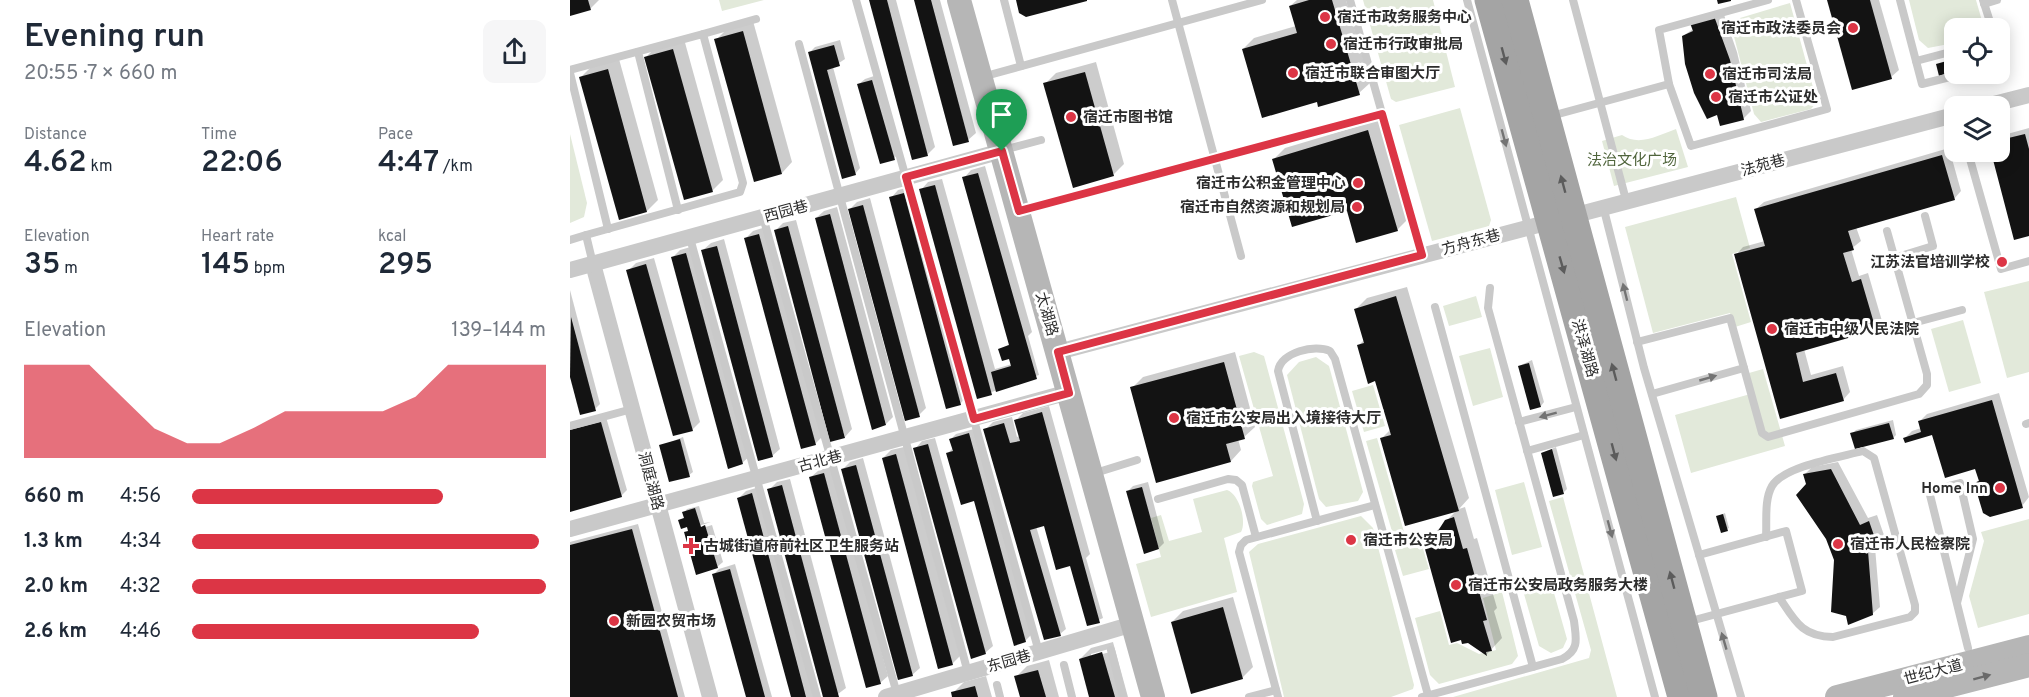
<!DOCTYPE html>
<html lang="en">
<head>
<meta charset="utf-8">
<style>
	:root { --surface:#fff; --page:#f6f6f7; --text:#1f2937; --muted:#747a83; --accent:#dc3545 }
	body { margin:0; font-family:Overpass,"Noto Sans SC",sans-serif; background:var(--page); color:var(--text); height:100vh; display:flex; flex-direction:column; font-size:22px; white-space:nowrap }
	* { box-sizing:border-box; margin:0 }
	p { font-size:20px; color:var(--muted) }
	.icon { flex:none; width:33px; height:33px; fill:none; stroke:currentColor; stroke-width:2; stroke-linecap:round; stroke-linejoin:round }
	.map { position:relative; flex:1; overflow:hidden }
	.panel { display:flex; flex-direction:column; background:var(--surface); width:570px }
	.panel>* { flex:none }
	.controls { position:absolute; left:1374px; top:18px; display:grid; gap:12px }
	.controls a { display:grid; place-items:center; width:66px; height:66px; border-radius:12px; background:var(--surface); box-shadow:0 3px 15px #0003; font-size:30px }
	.pin { position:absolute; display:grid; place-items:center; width:51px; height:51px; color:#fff; margin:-62px -26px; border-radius:50% 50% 50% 0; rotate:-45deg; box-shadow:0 0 6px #0007 }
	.pin .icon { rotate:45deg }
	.round { display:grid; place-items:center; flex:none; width:63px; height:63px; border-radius:12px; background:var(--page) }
	.head { display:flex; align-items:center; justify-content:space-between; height:102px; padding:0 24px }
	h1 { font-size:33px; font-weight:600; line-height:45px }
	.stats { display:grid; grid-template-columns:repeat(3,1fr); gap:9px; height:102px; padding:6px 24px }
	.stats div { display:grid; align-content:center }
	.stats b { font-size:30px; font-weight:600 }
	.stats small { font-size:16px; font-weight:400 }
	.stats p { font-size:16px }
	.chart { height:168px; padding:12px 24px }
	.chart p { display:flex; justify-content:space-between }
	.chart svg { width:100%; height:108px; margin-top:6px; fill:var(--accent); opacity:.7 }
	ul { padding:0 24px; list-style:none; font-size:20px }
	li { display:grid; grid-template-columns:96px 72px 1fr; align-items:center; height:45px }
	li i { height:15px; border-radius:8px; background:var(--accent) }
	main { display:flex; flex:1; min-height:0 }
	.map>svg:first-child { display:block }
	.green { fill:#e2e9da }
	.shadow { fill:#0003; fill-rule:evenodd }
	.building { fill:#131313 }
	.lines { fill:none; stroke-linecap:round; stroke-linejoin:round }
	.lane { stroke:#c9c9c9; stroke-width:8 }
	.street { stroke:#c9c9c9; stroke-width:16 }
	.secondary { stroke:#b6b6b6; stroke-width:24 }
	.primary { stroke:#a4a4a4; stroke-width:27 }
	.oneway { fill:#5c5c5c }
	.oneway2 { fill:#737373 }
	.oneway3 { fill:#6a6a6a }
	.route-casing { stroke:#fff; stroke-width:12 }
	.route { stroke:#dc3545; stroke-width:8 }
	.poi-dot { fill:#dc3545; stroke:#fff; stroke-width:2 }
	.labels { text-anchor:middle; stroke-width:6; stroke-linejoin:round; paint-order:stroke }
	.poi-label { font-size:15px; font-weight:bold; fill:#2c2c2c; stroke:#fff; text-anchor:start }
	.park-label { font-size:15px; fill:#50653c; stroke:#fff }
	.street-label { font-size:15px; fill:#2c2c2c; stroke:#fff }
</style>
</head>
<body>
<main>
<section class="panel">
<div class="head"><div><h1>Evening run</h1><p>20:55 · 7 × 660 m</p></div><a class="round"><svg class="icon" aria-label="share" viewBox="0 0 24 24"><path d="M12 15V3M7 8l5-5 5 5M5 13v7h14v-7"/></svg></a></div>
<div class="stats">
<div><p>Distance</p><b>4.62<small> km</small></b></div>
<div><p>Time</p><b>22:06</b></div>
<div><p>Pace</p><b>4:47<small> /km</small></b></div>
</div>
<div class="stats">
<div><p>Elevation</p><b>35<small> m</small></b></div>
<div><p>Heart rate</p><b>145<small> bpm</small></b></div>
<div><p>kcal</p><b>295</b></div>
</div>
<div class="chart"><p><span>Elevation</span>139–144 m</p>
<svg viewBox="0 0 160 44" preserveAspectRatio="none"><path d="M0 44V6L10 6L20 6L30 19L40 32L50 38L60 38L70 32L80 25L90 25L100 25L110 25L120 19L130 6L140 6L150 6L160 6V44z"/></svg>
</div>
<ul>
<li><b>660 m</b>4:56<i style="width:71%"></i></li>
<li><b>1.3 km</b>4:34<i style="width:98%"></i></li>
<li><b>2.0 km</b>4:32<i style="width:100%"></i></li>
<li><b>2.6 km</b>4:46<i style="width:81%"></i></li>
</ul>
</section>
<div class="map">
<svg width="1459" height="697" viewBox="0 0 1459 697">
	<rect width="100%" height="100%" fill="#fff"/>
	<g class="green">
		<polygon points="149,0 194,0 152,11"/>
		<polygon points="793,0 863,0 885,87 826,102 821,99"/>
		<polygon points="1339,0 1406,0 1414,28 1384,28 1384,43 1358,48 1349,40"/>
		<polygon points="1220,3 1247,102 1241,109 1191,122 1184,114 1160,21"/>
		<polygon points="890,108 921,220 919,226 862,241 829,125"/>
		<path d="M 1106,129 L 1118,167 L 1044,186 L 1032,141 L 1052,135 C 1069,147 1089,135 1106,129 Z"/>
		<polygon points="0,134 17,203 14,217 0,223"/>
		<polygon points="1166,197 1180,248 1162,254 1181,322 1165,327 1160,313 1083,333 1055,227"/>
		<polygon points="1459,281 1459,372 1437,378 1414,292"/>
		<polygon points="906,296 912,317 879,326 873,306"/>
		<polygon points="1393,320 1411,383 1379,392 1361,329"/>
		<polygon points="920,348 933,397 903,406 889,356"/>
		<polygon points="684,352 694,356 734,504 732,514 697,525 691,519 682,486 683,482 703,476 669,356"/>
		<polygon points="746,357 759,366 793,492 788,501 756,507 749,499 717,375 729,362"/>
		<polygon points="1193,369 1215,446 1121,473 1105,415 1184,393 1179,373"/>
		<polygon points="803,385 815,426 794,432 782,391"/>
		<polygon points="807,438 834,532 823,535 796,441"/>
		<polygon points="954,482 972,547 942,555 925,490"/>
		<path d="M 657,490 C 669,494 677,521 671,532 L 654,538 L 667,592 L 581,617 L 566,564 L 591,557 L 581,518 L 591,515 L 599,541 L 632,532 L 623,499 Z"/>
		<polygon points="993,497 1047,697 883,697 1019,658 1021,650 979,501"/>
		<polygon points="791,516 803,528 844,685 843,689 821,697 714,697 679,552 688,544"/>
		<polygon points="1459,519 1459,614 1408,628 1399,596 1414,541 1411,532"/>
		<polygon points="851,542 859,569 833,576 825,550"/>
		<polygon points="980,579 997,639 993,648 981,653 969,646 952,587"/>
		<polygon points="932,592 948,656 942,664 869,684 860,675 845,618 870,611 879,645 887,643 909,654 926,650 913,598"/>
	</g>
	<g class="shadow">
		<polygon points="0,0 29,0 20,9 0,15"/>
		<polygon points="300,0 326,0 365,147 358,154 343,158"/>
		<polygon points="346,0 370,0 406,133 398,140"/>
		<polygon points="727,0 776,0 800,83 789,93 748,100 673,49 684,38 726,26 720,6"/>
		<polygon points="1258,0 1309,0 1329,70 1321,77"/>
		<polygon points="1152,9 1167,52 1181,111 1173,119 1148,113 1113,36"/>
		<polygon points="183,21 222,162 212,173 146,40 157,29"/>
		<polygon points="114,39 153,180 142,191 76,57 87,46"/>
		<polygon points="270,40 275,59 263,67 290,168 285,174 239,53 245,47"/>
		<polygon points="49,59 88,200 77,211 50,218 11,77 22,66"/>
		<polygon points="526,62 554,164 544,174 475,84 486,73"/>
		<polygon points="307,75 330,153 324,158 289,84 295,79"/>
		<polygon points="809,120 838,219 827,230 778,209 704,159 715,148"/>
		<polygon points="1459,128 1459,234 1445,238 1423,152 1430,152 1430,136"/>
		<polygon points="1379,148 1391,191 1384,199 1286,227 1291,241 1281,249 1289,276 1298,273 1312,321 1305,328 1234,349 1241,375 1273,366 1280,392 1273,400 1211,417 1166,255 1173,247 1195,241 1186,209 1194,202"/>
		<polygon points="415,166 462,332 458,336 469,375 408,397 351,190 358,182 372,179 425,369 442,364 440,357 430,349 440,344 394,178 401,170"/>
		<polygon points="341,187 397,396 390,404 321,198 328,190"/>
		<polygon points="300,198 356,408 349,415 280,209 287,202"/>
		<polygon points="267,207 323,417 316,424 246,218 254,211"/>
		<polygon points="226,220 282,429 275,437 205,231 213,223"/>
		<polygon points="196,227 252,437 245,444 176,238 183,231"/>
		<polygon points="154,239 210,449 202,456 133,250 141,243"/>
		<polygon points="124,246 180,456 172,463 103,257 110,250"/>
		<polygon points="84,258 130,422 122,430 58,271 66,263"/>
		<polygon points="837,287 899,498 889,509 895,507 904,539 907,538 927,608 924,611 932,638 917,654 898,641 855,543 887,510 812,438 821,429 806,379 788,346 795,339 786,309 797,298"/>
		<polygon points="0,290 30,404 25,409 11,413 0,372"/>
		<polygon points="665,352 685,427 674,437 668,439 671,450 661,461 562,388 573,377"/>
		<polygon points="962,360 974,402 971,406 949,366"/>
		<polygon points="1429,393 1459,497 1452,506 1406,483 1410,479 1406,468 1363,433 1335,438 1342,431 1351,428 1349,422 1357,414"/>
		<polygon points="479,406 520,554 516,558 533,618 518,625 501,564 475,524 466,526 496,629 490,634 415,430 423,422 442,417 447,437 450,436 446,420 453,413"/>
		<polygon points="36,417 57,490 51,496 0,510 0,427"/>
		<polygon points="1323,420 1326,435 1323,438 1282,434 1286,430"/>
		<polygon points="404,429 461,635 455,641 405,499 378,453 383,448 381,439 386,434"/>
		<polygon points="113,437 123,472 119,475 91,446"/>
		<polygon points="365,438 423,646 415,653 345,449 352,441"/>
		<polygon points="334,447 390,656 382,664 313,458 321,450"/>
		<polygon points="986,447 997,489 994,492 972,453"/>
		<polygon points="293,458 350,668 342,675 273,469 280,462"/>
		<polygon points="1268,462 1298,518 1307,515 1315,538 1305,547 1310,607 1302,614 1265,560 1235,474 1242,467"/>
		<polygon points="262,466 318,676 310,683 241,477 249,470"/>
		<polygon points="220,479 276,688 264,697 254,697 199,490 207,482"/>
		<polygon points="578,482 594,543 589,548 558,491 563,486"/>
		<polygon points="189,487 245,697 222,697 169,498 176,491"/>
		<polygon points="129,506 134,523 141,522 119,529 110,521 115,517 114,513 117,509"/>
		<polygon points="1155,513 1159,528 1152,531 1148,516"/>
		<polygon points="68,524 115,697 0,697 0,542"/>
		<polygon points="142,525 153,562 147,567 116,533"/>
		<polygon points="165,564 202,697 178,697 144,574 149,569"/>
		<polygon points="663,597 683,667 672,678 602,622 613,611"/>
		<path d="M 543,642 L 558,697 L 521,697 L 510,659 L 521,648 ZM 539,649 L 540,652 L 521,657 L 521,654 Z"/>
		<polygon points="479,660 489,697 451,697 446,677 457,666"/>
		<polygon points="416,676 422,697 384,697 383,693 394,682"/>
	</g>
	<g class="building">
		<polygon points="0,0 18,0 21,10 0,16"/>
		<polygon points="299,0 317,0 358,156 342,160"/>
		<polygon points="344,0 361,0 399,142 383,146"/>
		<polygon points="446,0 517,0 517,1 456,17 449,13"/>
		<polygon points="739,0 762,0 790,95 748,107 747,102 692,118 672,49 727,33 719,6"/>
		<polygon points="1147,0 1161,0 1161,1 1148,4"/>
		<polygon points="1257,0 1300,0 1322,79 1282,90"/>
		<polygon points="1144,16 1160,60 1174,120 1150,126 1147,115 1137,119 1124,93 1115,64 1112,36 1123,31 1120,23"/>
		<polygon points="173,31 212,174 184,182 144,39"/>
		<polygon points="264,45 270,66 257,70 286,175 272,179 238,52"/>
		<polygon points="103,49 143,192 114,200 74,57"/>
		<polygon points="1384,59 1384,71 1369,76 1366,64"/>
		<polygon points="38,69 77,212 49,220 9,77"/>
		<polygon points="515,72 544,176 503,188 473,83"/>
		<polygon points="302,80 325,160 310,164 287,84"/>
		<polygon points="798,130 828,231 786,243 777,211 722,227 702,159"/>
		<polygon points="1455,134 1459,149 1459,236 1444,240 1421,152 1430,152 1430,140"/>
		<polygon points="1372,155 1385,200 1278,231 1284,250 1273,253 1282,282 1291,279 1306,330 1226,353 1233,382 1266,373 1274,401 1210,419 1164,254 1195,246 1184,209"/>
		<polygon points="408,173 467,379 426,392 421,372 441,366 439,359 432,361 428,349 439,345 392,177"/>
		<polygon points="365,185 422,395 407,399 349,189"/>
		<polygon points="334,193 391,405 376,409 319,197"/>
		<polygon points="293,205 350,417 335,421 278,209"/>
		<polygon points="260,214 316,425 302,430 245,218"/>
		<polygon points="218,226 275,438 260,442 204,230"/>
		<polygon points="189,234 246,445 231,449 174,238"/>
		<polygon points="147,246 203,457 188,461 131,250"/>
		<polygon points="116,253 173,464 158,469 101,257"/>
		<polygon points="76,264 123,431 103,436 56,270"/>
		<polygon points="826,296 889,511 835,526 810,438 821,435 805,381 798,384 787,345 794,343 784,309"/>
		<polygon points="1,317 26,411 10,415 0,377"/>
		<polygon points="654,362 675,439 656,444 661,462 586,483 560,387"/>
		<polygon points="959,363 971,407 960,410 948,366"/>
		<polygon points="1422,400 1453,508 1420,517 1413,513 1404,483 1409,481 1405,469 1375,478 1362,435 1335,443 1333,438 1351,432 1348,421"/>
		<polygon points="472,412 530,623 517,626 500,566 486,570 474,526 460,530 491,636 474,640 413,429 434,423 440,443 450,441 444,420"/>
		<polygon points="31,422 52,497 0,512 0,430"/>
		<polygon points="1319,423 1324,439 1285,449 1280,433"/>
		<polygon points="399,433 456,642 444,646 404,501 391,505 376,453 383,451 379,439"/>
		<polygon points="110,439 120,477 99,482 89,445"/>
		<polygon points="358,444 416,654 401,659 343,448"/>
		<polygon points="982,449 994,494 983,497 971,453"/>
		<polygon points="326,454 383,665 368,669 312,458"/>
		<polygon points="286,465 343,676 328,680 271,469"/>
		<polygon points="1261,469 1290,525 1299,521 1308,547 1298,551 1303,615 1278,625 1276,616 1261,612 1264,560 1256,539 1226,495 1236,484 1233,474"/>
		<polygon points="254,473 311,684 296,688 239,477"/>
		<polygon points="212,485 269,697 253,697 197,489"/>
		<polygon points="572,487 589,549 574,554 556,491"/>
		<polygon points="182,493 236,697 221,697 167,498"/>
		<polygon points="125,508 131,527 135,525 148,568 126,575 114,532 118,531 117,527 111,529 108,520 114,518 112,512"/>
		<polygon points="1153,514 1158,531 1151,533 1146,516"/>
		<polygon points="884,517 893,549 897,548 917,620 913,621 922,651 916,652 917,656 898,643 892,644 891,640 881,643 853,542 863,540 862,535 866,534 875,520"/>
		<polygon points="62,529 108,697 0,697 0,545"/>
		<polygon points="160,569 195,697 176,697 142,574"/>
		<polygon points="653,607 673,679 621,694 601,622"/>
		<polygon points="532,652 545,697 519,697 509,659"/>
		<polygon points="468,670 476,697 450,697 444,676"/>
		<polygon points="405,686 408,697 382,697 381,692"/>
	</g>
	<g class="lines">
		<g class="lane">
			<polyline points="286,0 469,652"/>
			<polyline points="434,0 451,66"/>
			<polyline points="602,0 671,256"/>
			<polyline points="780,0 852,255"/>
			<polyline points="897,0 1085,697"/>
			<polyline points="1003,0 1056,200"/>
			<polyline points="1198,0 1089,30 1099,84 1121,146 1257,109 1226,0"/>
			<polyline points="1330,0 1352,84 1392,74"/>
			<polyline points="1413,0 1422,28"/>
			<polyline points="1414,4 1427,0"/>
			<polyline points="133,34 186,19"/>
			<polyline points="229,44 398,673"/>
			<polyline points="68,52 108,210"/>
			<polyline points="1346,61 1384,51"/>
			<polyline points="0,70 133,34 173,183 170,192 16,235 23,264"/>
			<polyline points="0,73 38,229"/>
			<polyline points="412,77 692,0"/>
			<polyline points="981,116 1099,84"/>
			<polyline points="433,150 471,140"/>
			<polyline points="1398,152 1431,269 1459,261"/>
			<polyline points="1033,206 1074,368 1171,697"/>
			<polyline points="450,210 812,114"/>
			<polyline points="193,217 327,694"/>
			<polyline points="120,238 247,697"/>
			<polyline points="0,240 16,235"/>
			<polyline points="1324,258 1363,246 1355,216"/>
			<polyline points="865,307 963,667"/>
			<polyline points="1343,323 1392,310"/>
			<polyline points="1067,342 1160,318 1174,368 1082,394"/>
			<polyline points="1174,368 1192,433 1198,437 1349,394 1357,385 1357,374 1317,231"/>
			<polyline points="949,422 1006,407"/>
			<polyline points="1456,424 1459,423"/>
			<polyline points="0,426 62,409"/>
			<polyline points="957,451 1014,435"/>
			<polyline points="522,474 567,460"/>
			<polyline points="588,499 658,479 666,480 672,485 686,537"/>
			<path d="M 747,521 L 708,371 C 711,352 745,344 760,351 L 765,359 L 858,695"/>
			<path d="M 1196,537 C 1197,521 1194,500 1202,486 C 1214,466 1271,457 1293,451 L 1304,458 L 1345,605 L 1345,612 L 1340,617 L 1263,637 C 1232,637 1225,621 1209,597"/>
			<polyline points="1387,603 1403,539 1390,483 1359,491 1398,648"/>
			<polyline points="1117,622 1232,591 1216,531 1129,555"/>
			<polyline points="541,650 553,697"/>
			<polyline points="494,665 502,697"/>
			<polyline points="427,685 430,697"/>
			<polyline points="679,697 706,690"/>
			<polyline points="708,697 669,552 671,545 676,540 805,505"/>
			<path d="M 852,697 L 992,659 C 1010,650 1006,638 1004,621 L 918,308 L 920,288"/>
		</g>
		<g class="street">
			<polyline points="1416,106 1459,95"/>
			<polyline points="23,264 140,697"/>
			<polyline points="0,270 432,151"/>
			<polyline points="488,352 1384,115"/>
			<polyline points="0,529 499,392"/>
			<polyline points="316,697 563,624"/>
		</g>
		<g class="secondary">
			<polyline points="389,0 583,697"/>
			<polyline points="1267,697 1459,647"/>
			<polyline points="1335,697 1459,665"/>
		</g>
		<g class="primary">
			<polyline points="918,0 1111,697"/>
			<polyline points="945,0 1134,697"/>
		</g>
	</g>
	<defs><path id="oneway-solid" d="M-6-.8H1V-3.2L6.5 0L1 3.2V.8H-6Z" transform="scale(1.5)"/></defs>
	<g class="oneway">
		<use href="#oneway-solid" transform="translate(934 56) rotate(75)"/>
		<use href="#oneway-solid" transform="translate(993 184) rotate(-105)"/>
		<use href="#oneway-solid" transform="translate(992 265) rotate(74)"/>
		<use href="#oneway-solid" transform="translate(1044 372) rotate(-105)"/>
		<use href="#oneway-solid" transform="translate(1044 452) rotate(75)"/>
		<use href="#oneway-solid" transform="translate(1102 580) rotate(-105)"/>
	</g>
	<g class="oneway2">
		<use href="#oneway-solid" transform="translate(934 138) rotate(75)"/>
		<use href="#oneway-solid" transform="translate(1055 292) rotate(-104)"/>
		<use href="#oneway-solid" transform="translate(1138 378) rotate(-16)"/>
		<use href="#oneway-solid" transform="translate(978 415) rotate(165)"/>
		<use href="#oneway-solid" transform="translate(1040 529) rotate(75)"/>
		<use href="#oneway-solid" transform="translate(1154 641) rotate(-106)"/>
	</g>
	<use class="oneway3" href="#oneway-solid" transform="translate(1412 677) rotate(-15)"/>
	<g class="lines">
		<defs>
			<polygon id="route" points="812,114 852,255 488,352 499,393 404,419 336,177 432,151 449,211"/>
		</defs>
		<use href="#route" class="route-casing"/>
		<use href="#route" class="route"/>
	</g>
	<g class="poi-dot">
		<circle cx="755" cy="17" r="6"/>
		<circle cx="1283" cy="28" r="6"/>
		<circle cx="761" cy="44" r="6"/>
		<circle cx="723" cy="73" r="6"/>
		<circle cx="1140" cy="74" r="6"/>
		<circle cx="1146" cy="97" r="6"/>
		<circle cx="501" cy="117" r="6"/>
		<circle cx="788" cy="183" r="6"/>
		<circle cx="787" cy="207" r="6"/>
		<circle cx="1432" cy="262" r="6"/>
		<circle cx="1202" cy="329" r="6"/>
		<circle cx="604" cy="418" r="6"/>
		<circle cx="1430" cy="488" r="6"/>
		<circle cx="781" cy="540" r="6"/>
		<circle cx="1268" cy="544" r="6"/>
		<path d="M118 537h6v6h6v6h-6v6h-6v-6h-6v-6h6z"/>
		<circle cx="886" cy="585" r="6"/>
		<circle cx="44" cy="621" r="6"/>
	</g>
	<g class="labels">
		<g class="poi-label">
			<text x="767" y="22">宿迁市政务服务中心</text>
			<text x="1271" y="33" text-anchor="end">宿迁市政法委员会</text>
			<text x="773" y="49">宿迁市行政审批局</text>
			<text x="735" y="78">宿迁市联合审图大厅</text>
			<text x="1152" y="79">宿迁市司法局</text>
			<text x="1158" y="102">宿迁市公证处</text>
			<text x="513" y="122">宿迁市图书馆</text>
			<text x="776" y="188" text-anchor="end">宿迁市公积金管理中心</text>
			<text x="775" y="212" text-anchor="end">宿迁市自然资源和规划局</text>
			<text x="1420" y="267" text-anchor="end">江苏法官培训学校</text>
			<text x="1214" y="334">宿迁市中级人民法院</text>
			<text x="616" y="423">宿迁市公安局出入境接待大厅</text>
			<text x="1418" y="493" text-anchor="end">Home Inn</text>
			<text x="793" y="545">宿迁市公安局</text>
			<text x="1280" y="549">宿迁市人民检察院</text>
			<text x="134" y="551">古城街道府前社区卫生服务站</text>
			<text x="898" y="590">宿迁市公安局政务服务大楼</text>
			<text x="56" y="626">新园农贸市场</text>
		</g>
		<g class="park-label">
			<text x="1062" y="165">法治文化广场</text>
		</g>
		<g class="street-label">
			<text transform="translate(1193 165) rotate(-15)" y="5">法苑巷</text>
			<text transform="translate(216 211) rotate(-15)" y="5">西园巷</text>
			<text transform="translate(901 242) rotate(-15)" y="5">方舟东巷</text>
			<text transform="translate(477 314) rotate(74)" y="5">太湖路</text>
			<text transform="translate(1015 348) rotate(74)" y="5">洪泽湖路</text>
			<text transform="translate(250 461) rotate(-15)" y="5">古北巷</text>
			<text transform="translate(81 481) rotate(75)" y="5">洞庭湖路</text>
			<text transform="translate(439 661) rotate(-16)" y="5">东园巷</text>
			<text transform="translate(1363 672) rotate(-15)" y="5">世纪大道</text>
		</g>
	</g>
</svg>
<div class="controls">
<a><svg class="icon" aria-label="locate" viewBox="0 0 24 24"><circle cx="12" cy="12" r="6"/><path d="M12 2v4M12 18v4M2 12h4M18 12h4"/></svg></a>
<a><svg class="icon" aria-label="layers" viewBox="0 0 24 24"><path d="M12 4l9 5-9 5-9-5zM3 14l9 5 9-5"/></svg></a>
</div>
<div class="pin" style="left:432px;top:151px;background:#1e9e55"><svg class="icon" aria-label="arrive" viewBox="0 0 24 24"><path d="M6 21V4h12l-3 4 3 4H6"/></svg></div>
</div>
</main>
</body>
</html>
